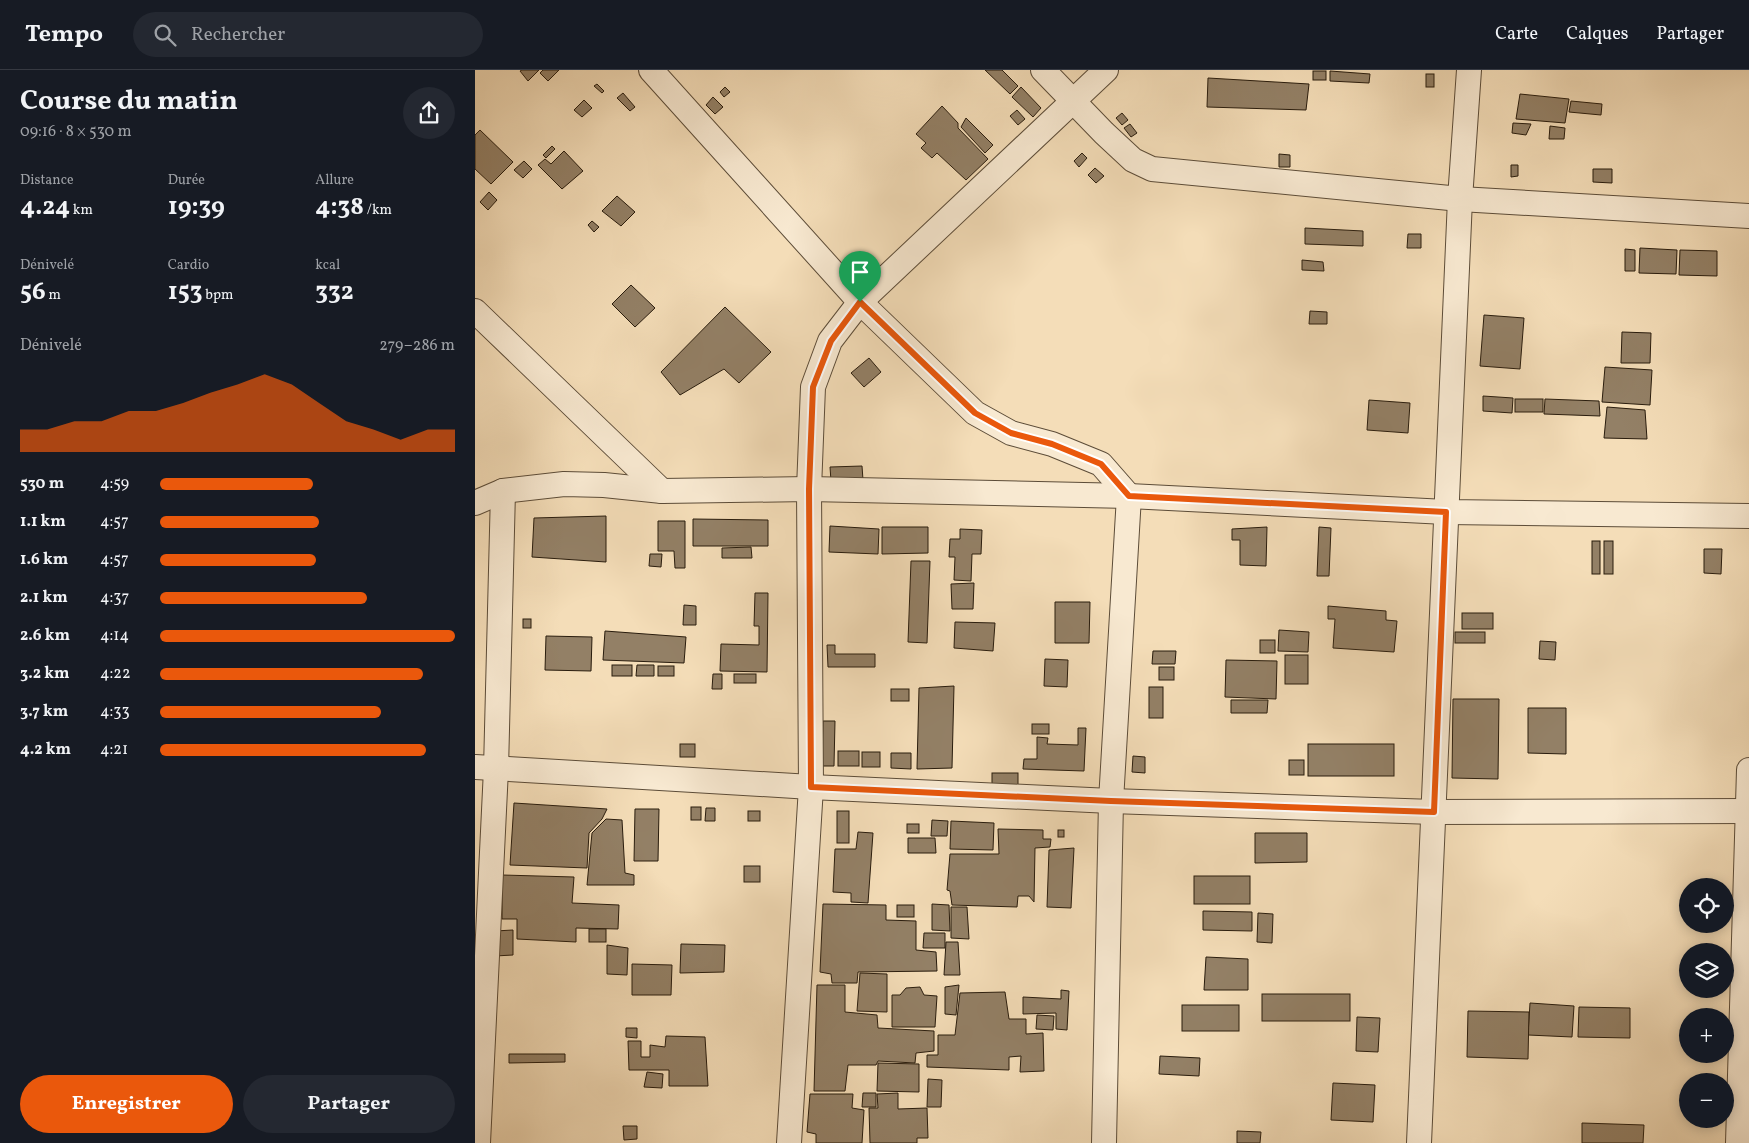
<!DOCTYPE html>
<html lang="fr">
<head>
<meta charset="utf-8">
<style>
	:root { --surface:#171b24; --page:#242831; --text:#f1f3f6; --muted:#9ea1a6; --line:#363941; --accent:#ea580c }
	body { margin:0; font-family:Vollkorn,serif; background:var(--page); color:var(--text); height:100vh; display:flex; flex-direction:column; font-size:19px; white-space:nowrap }
	* { box-sizing:border-box; margin:0 }
	p { font-size:16px; color:var(--muted) }
	.icon { flex:none; width:28px; height:28px; fill:none; stroke:currentColor; stroke-width:2; stroke-linecap:round; stroke-linejoin:round }
	.map { position:relative; flex:1; overflow:hidden }
	.drawer { display:flex; flex-direction:column; background:var(--surface); width:475px }
	.drawer>* { flex:none }
	.fabs { position:absolute; left:1204px; top:808px; display:grid; gap:10px }
	.fabs a { display:grid; place-items:center; width:55px; height:55px; border-radius:50%; background:var(--surface); box-shadow:0 2px 12px #0003; font-size:25px }
	.pin { position:absolute; display:grid; place-items:center; width:42px; height:42px; color:#fff; margin:-51px -21px; border-radius:50% 50% 50% 0; rotate:-45deg; box-shadow:0 0 5px #0007 }
	.pin .icon { rotate:45deg }
	.round { display:grid; place-items:center; flex:none; width:52px; height:52px; border-radius:26px; background:var(--page) }
	.overview { display:flex; align-items:center; justify-content:space-between; height:85px; padding:0 20px }
	h1 { font-size:28px; font-weight:700; line-height:38px }
	.figures { display:grid; grid-template-columns:repeat(3,1fr); gap:8px; height:85px; padding:5px 20px }
	.figures div { display:grid; align-content:center }
	.figures b { font-size:25px; font-weight:700 }
	.figures small { font-size:14px; font-weight:400 }
	.figures p { font-size:14px }
	.chart { height:140px; padding:10px 20px }
	.chart p { display:flex; justify-content:space-between }
	.chart svg { width:100%; height:90px; margin-top:5px; fill:var(--accent); opacity:.7 }
	.primary-button { display:flex; gap:10px; margin-top:auto; padding:10px 20px }
	.primary-button a { flex:1; height:58px; border-radius:30px; background:var(--accent); color:#fff; font-size:20px; font-weight:700; line-height:58px; text-align:center }
	.primary-button a+a { background:var(--page); color:var(--text) }
	ul { padding:0 20px; list-style:none; font-size:16px }
	li { display:grid; grid-template-columns:80px 60px 1fr; align-items:center; height:38px }
	li i { height:12px; border-radius:6px; background:var(--accent) }
	header { display:flex; align-items:center; gap:30px; box-sizing:border-box; height:70px; padding:0 25px; background:var(--surface); border-bottom:1px solid var(--line) }
	header strong { font-size:24px }
	nav { display:flex; gap:28px; margin-inline-start:auto; font-size:18px }
	.search { width:350px; height:45px; background:var(--page); display:flex; align-items:center; gap:12px; box-sizing:border-box; padding:0 18px; border-radius:28px; color:var(--muted); font-size:19px }
	main { display:flex; flex:1; min-height:0 }
	.map>svg:first-child { display:block }
	.building { fill:#938066; stroke:#291c0d }
	.lines { fill:none; stroke-linecap:round; stroke-linejoin:round }
	.minor-casing { stroke:#5c4c38; stroke-width:26 }
	.minor { stroke:#f8e9d1; stroke-width:24 }
	.route-casing { stroke:#fff; stroke-width:10 }
	.route { stroke:#ea580c; stroke-width:6 }
</style>
</head>
<body>
<header>
<strong>Tempo</strong>
<div class="search"><svg class="icon" aria-label="search" viewBox="0 0 24 24"><circle cx="10" cy="10" r="6"/><path d="M15 15l6 6"/></svg>Rechercher</div>
<nav><a>Carte</a><a>Calques</a><a>Partager</a></nav>
</header>
<main>
<section class="drawer">
<div class="overview"><div><h1>Course du matin</h1><p>09:16 · 8 × 530 m</p></div><a class="round"><svg class="icon" aria-label="share" viewBox="0 0 24 24"><path d="M12 15V3M7 8l5-5 5 5M5 13v7h14v-7"/></svg></a></div>
<div class="figures">
<div><p>Distance</p><b>4.24<small> km</small></b></div>
<div><p>Durée</p><b>19:39</b></div>
<div><p>Allure</p><b>4:38<small> /km</small></b></div>
</div>
<div class="figures">
<div><p>Dénivelé</p><b>56<small> m</small></b></div>
<div><p>Cardio</p><b>153<small> bpm</small></b></div>
<div><p>kcal</p><b>332</b></div>
</div>
<div class="chart"><p><span>Dénivelé</span>279–286 m</p>
<svg viewBox="0 0 160 44" preserveAspectRatio="none"><path d="M0 44V33L10 33L20 29L30 29L40 24L50 24L60 20L70 15L80 11L90 6L100 11L110 20L120 29L130 33L140 38L150 33L160 33V44z"/></svg>
</div>
<ul>
<li><b>530 m</b>4:59<i style="width:52%"></i></li>
<li><b>1.1 km</b>4:57<i style="width:54%"></i></li>
<li><b>1.6 km</b>4:57<i style="width:53%"></i></li>
<li><b>2.1 km</b>4:37<i style="width:70%"></i></li>
<li><b>2.6 km</b>4:14<i style="width:100%"></i></li>
<li><b>3.2 km</b>4:22<i style="width:89%"></i></li>
<li><b>3.7 km</b>4:33<i style="width:75%"></i></li>
<li><b>4.2 km</b>4:21<i style="width:90%"></i></li>
</ul>
<div class="primary-button"><a>Enregistrer</a><a>Partager</a></div>
</section>
<div class="map">
<svg width="1274" height="1073" viewBox="0 0 1274 1073">
	<rect width="100%" height="100%" fill="#f4ddb8"/>
	<filter id="stains"><feTurbulence type="fractalNoise" baseFrequency=".004" numOctaves="4"/><feColorMatrix values="0 0 0 0 .2 0 0 0 0 .09 0 0 0 0 .02 0 0 0 .5 -.17"/></filter>
	<radialGradient id="worn" r=".72"><stop offset=".6" stop-color="#630" stop-opacity="0"/><stop offset="1" stop-color="#630" stop-opacity=".3"/></radialGradient>
	<g class="building">
		<polygon points="47,0 64,0 53,11 45,1"/>
		<polygon points="68,0 84,0 73,11 65,3"/>
		<polygon points="510,0 527,0 543,16 535,24"/>
		<rect x="838" y="1" width="13" height="9"/>
		<polygon points="855,1 895,4 894,13 855,11"/>
		<rect x="951" y="4" width="8" height="13"/>
		<polygon points="733,8 834,14 831,40 732,37"/>
		<polygon points="122,14 129,21 127,23 119,16"/>
		<polygon points="250,17 255,22 249,27 245,22"/>
		<polygon points="546,17 566,38 558,47 537,27"/>
		<polygon points="148,23 160,37 155,41 142,28"/>
		<polygon points="1045,24 1094,29 1090,53 1041,49"/>
		<polygon points="238,27 248,37 240,44 231,35"/>
		<polygon points="109,30 117,38 107,47 99,40"/>
		<polygon points="1096,31 1127,34 1126,45 1094,42"/>
		<polygon points="467,36 483,53 483,58 513,89 491,110 462,83 457,88 446,78 451,73 441,64"/>
		<polygon points="542,40 550,49 543,55 535,46"/>
		<polygon points="647,43 653,50 647,55 641,48"/>
		<polygon points="491,48 518,75 510,83 486,57"/>
		<polygon points="1038,53 1056,54 1051,65 1037,63"/>
		<polygon points="655,54 662,63 656,67 649,58"/>
		<polygon points="1075,56 1090,58 1089,69 1074,69"/>
		<polygon points="5,60 38,92 16,114 0,99 0,65"/>
		<polygon points="77,76 80,79 71,88 68,85"/>
		<polygon points="89,81 108,101 87,119 63,95 70,89 76,94"/>
		<polygon points="607,83 612,88 604,97 599,91"/>
		<polygon points="804,84 815,85 815,97 804,97"/>
		<polygon points="49,91 57,99 48,108 39,100"/>
		<polygon points="1036,95 1043,95 1043,106 1036,107"/>
		<polygon points="620,98 629,106 621,113 613,105"/>
		<polygon points="1118,99 1137,99 1137,113 1118,112"/>
		<polygon points="14,122 22,130 13,140 5,132"/>
		<polygon points="142,126 160,142 146,156 127,141"/>
		<polygon points="117,151 124,157 119,162 113,155"/>
		<polygon points="830,158 888,161 888,176 830,174"/>
		<polygon points="933,164 946,164 946,178 932,178"/>
		<polygon points="1165,178 1202,180 1201,204 1164,203"/>
		<polygon points="1150,179 1160,180 1160,201 1150,201"/>
		<polygon points="1205,180 1242,181 1242,206 1204,205"/>
		<polygon points="827,190 848,192 849,201 827,200"/>
		<polygon points="156,215 180,238 160,257 137,234"/>
		<polygon points="250,237 296,282 264,313 249,299 205,325 186,302"/>
		<polygon points="835,241 852,242 852,254 834,254"/>
		<polygon points="1009,245 1049,248 1045,299 1005,296"/>
		<polygon points="1147,262 1176,263 1175,293 1146,293"/>
		<polygon points="394,288 406,302 389,317 376,303"/>
		<polygon points="1130,297 1177,300 1175,335 1127,332"/>
		<polygon points="1008,326 1038,328 1037,343 1008,341"/>
		<rect x="1040" y="329" width="28" height="13"/>
		<polygon points="1070,329 1124,331 1125,346 1069,344"/>
		<polygon points="894,330 935,333 933,363 892,360"/>
		<polygon points="1132,337 1170,340 1172,369 1129,368"/>
		<polygon points="387,396 388,410 356,411 355,397"/>
		<polygon points="131,446 131,492 57,487 59,448"/>
		<polygon points="218,449 293,450 293,476 218,476"/>
		<polygon points="183,451 210,451 210,498 200,498 199,481 183,481"/>
		<polygon points="355,456 404,459 403,484 354,482"/>
		<polygon points="407,457 453,457 453,483 407,484"/>
		<polygon points="792,457 791,496 765,495 765,470 757,470 757,459"/>
		<polygon points="844,457 856,458 854,506 842,506"/>
		<polygon points="485,459 507,460 506,484 497,484 496,511 479,510 480,487 474,487 475,469 485,469"/>
		<rect x="1117" y="471" width="8" height="33"/>
		<rect x="1129" y="471" width="9" height="33"/>
		<polygon points="276,477 277,488 247,488 247,478"/>
		<polygon points="1229,479 1247,479 1246,504 1229,503"/>
		<polygon points="175,484 187,484 186,497 174,496"/>
		<polygon points="436,491 455,491 452,573 433,572"/>
		<polygon points="499,513 498,539 477,539 476,514"/>
		<polygon points="280,523 293,523 292,602 245,601 246,574 284,575 284,556 279,556"/>
		<polygon points="580,532 615,532 614,573 580,573"/>
		<polygon points="209,535 221,536 221,555 208,555"/>
		<polygon points="853,536 911,541 911,550 922,551 919,582 858,578 860,549 853,549"/>
		<rect x="987" y="543" width="31" height="16"/>
		<rect x="48" y="549" width="8" height="9"/>
		<polygon points="480,552 520,553 518,581 479,578"/>
		<polygon points="804,560 834,562 833,582 803,581"/>
		<polygon points="130,561 211,567 209,593 128,590"/>
		<rect x="980" y="562" width="30" height="11"/>
		<polygon points="71,566 117,567 116,601 70,600"/>
		<rect x="785" y="570" width="15" height="13"/>
		<polygon points="1065,571 1081,572 1080,590 1064,589"/>
		<polygon points="352,575 360,575 360,584 400,584 400,597 353,597"/>
		<polygon points="678,581 701,581 700,594 677,594"/>
		<rect x="810" y="585" width="23" height="29"/>
		<polygon points="570,589 593,590 592,617 569,616"/>
		<polygon points="751,590 802,591 801,629 750,627"/>
		<rect x="137" y="595" width="20" height="11"/>
		<polygon points="162,595 179,595 179,606 161,606"/>
		<rect x="183" y="596" width="16" height="10"/>
		<rect x="684" y="597" width="15" height="13"/>
		<polygon points="238,604 247,604 247,619 237,619"/>
		<rect x="259" y="604" width="22" height="9"/>
		<polygon points="479,616 477,698 442,699 444,618"/>
		<rect x="674" y="617" width="14" height="31"/>
		<rect x="416" y="619" width="18" height="12"/>
		<polygon points="978,629 1024,629 1023,709 977,708"/>
		<polygon points="756,630 793,630 792,643 756,643"/>
		<polygon points="1053,638 1091,638 1091,684 1053,683"/>
		<polygon points="348,651 360,651 359,696 347,696"/>
		<rect x="557" y="654" width="17" height="10"/>
		<polygon points="603,658 611,658 609,701 548,699 549,689 562,689 562,667 573,668 572,674 603,675"/>
		<rect x="205" y="674" width="15" height="13"/>
		<rect x="833" y="674" width="86" height="32"/>
		<rect x="363" y="681" width="21" height="15"/>
		<rect x="387" y="682" width="18" height="15"/>
		<polygon points="416,683 436,683 436,699 416,698"/>
		<polygon points="658,686 670,687 670,703 657,702"/>
		<rect x="814" y="690" width="15" height="15"/>
		<rect x="517" y="703" width="26" height="16"/>
		<polygon points="39,733 132,739 127,749 114,763 112,798 35,795"/>
		<rect x="216" y="737" width="10" height="13"/>
		<polygon points="231,738 240,738 240,751 230,751"/>
		<polygon points="160,739 184,739 183,791 159,791"/>
		<rect x="273" y="741" width="12" height="10"/>
		<rect x="362" y="741" width="12" height="32"/>
		<polygon points="131,749 147,750 150,803 159,805 159,815 112,815 117,763"/>
		<polygon points="457,750 473,751 472,766 456,766"/>
		<polygon points="476,751 519,753 518,780 475,779"/>
		<rect x="432" y="754" width="12" height="9"/>
		<polygon points="523,759 568,760 568,769 576,769 575,777 560,778 559,832 554,826 543,826 542,837 477,835 475,821 472,820 475,784 524,784"/>
		<rect x="583" y="760" width="6" height="7"/>
		<polygon points="383,762 398,763 393,833 376,832 376,823 358,822 360,779 381,779"/>
		<polygon points="780,763 832,763 832,792 780,793"/>
		<polygon points="433,768 460,768 461,783 433,783"/>
		<polygon points="599,778 596,838 572,837 574,780"/>
		<rect x="269" y="796" width="16" height="16"/>
		<polygon points="27,805 99,807 97,833 144,835 143,859 101,858 101,872 42,869 42,849 27,849"/>
		<rect x="719" y="806" width="56" height="28"/>
		<polygon points="348,834 411,835 411,850 441,851 441,880 461,882 462,901 383,902 382,913 357,913 356,904 345,902"/>
		<polygon points="457,834 474,835 475,861 457,860"/>
		<rect x="422" y="835" width="17" height="12"/>
		<polygon points="476,837 492,837 494,869 476,868"/>
		<polygon points="728,841 777,842 777,861 728,860"/>
		<polygon points="783,843 798,844 797,873 782,872"/>
		<rect x="114" y="859" width="17" height="13"/>
		<polygon points="38,860 38,885 20,886 20,861"/>
		<polygon points="449,863 470,863 470,878 448,878"/>
		<polygon points="471,872 483,872 485,905 469,905"/>
		<polygon points="206,874 250,875 249,902 205,903"/>
		<polygon points="132,875 153,878 152,905 132,904"/>
		<polygon points="731,887 773,889 773,920 729,920"/>
		<polygon points="157,894 197,895 196,925 157,925"/>
		<polygon points="385,903 412,904 412,942 382,941"/>
		<polygon points="342,915 370,915 370,942 402,945 403,958 459,961 459,981 441,983 440,993 403,991 401,995 373,995 370,1021 339,1021"/>
		<polygon points="484,915 481,945 470,944 470,917"/>
		<polygon points="445,917 449,925 462,926 460,957 417,957 417,925 425,925 431,918"/>
		<polygon points="586,920 594,921 592,960 581,959 581,943 548,944 548,927 586,929"/>
		<polygon points="530,922 534,949 551,949 551,964 568,963 569,1001 545,1002 546,986 534,987 534,1000 452,997 452,985 463,985 463,965 480,965 485,923"/>
		<rect x="787" y="924" width="88" height="27"/>
		<polygon points="1055,933 1099,936 1097,967 1053,965"/>
		<rect x="707" y="935" width="57" height="26"/>
		<polygon points="1104,937 1155,938 1155,968 1103,967"/>
		<polygon points="993,941 1054,942 1053,989 992,987"/>
		<polygon points="562,945 579,946 578,960 561,959"/>
		<polygon points="882,947 905,948 903,982 881,981"/>
		<polygon points="151,958 162,958 162,968 151,967"/>
		<polygon points="191,966 230,967 233,1016 194,1016 194,1000 154,1000 153,971 166,971 166,987 175,987 175,975 190,977"/>
		<polygon points="34,984 90,984 90,992 34,993"/>
		<polygon points="685,986 725,988 724,1006 684,1004"/>
		<polygon points="403,993 444,994 444,1022 402,1021"/>
		<polygon points="172,1002 188,1004 187,1018 169,1017"/>
		<polygon points="453,1009 467,1010 466,1037 452,1037"/>
		<polygon points="858,1013 900,1015 898,1052 856,1050"/>
		<polygon points="388,1023 401,1023 401,1037 387,1037"/>
		<polygon points="423,1023 423,1039 452,1038 453,1068 442,1068 442,1073 395,1073 394,1038 403,1038 402,1024"/>
		<polygon points="335,1024 378,1024 377,1038 389,1040 387,1073 341,1073 341,1064 332,1062"/>
		<polygon points="1107,1053 1169,1055 1168,1073 1107,1073"/>
		<polygon points="148,1056 162,1056 162,1069 149,1070"/>
		<polygon points="762,1061 786,1062 785,1073 762,1073"/>
	</g>
	<g class="lines">
		<defs>
			<g id="minor">
				<polyline points="176,0 385,232 500,343 536,363 577,374 626,394 654,426 636,731 629,1073"/>
				<polyline points="568,0 629,63 658,90 677,99 985,129 1274,146"/>
				<polyline points="0,241 187,421"/>
				<polyline points="0,433 28,421 89,414 129,415 187,421 334,419 654,426 971,442 1274,446"/>
				<polyline points="0,697 336,717 636,731 959,742 1274,741"/>
				<polyline points="3,1073 21,699 28,421"/>
				<polyline points="314,1073 336,717 334,419 338,317 355,271 385,232 631,0"/>
				<polyline points="944,1073 985,129 994,0"/>
				<polyline points="1263,1073 1274,700"/>
			</g>
		</defs>
		<use href="#minor" class="minor-casing"/>
		<use href="#minor" class="minor"/>
	</g>
	<g class="lines">
		<defs>
			<polygon id="route" points="385,232 500,343 536,363 577,374 626,394 654,426 971,442 959,742 636,731 336,717 334,419 338,317 356,271"/>
		</defs>
		<use href="#route" class="route-casing"/>
		<use href="#route" class="route"/>
	</g>
	<rect width="100%" height="100%" filter="url(#stains)"/>
	<rect width="100%" height="100%" fill="url(#worn)"/>
</svg>
<div class="fabs">
<a><svg class="icon" aria-label="locate" viewBox="0 0 24 24"><circle cx="12" cy="12" r="6"/><path d="M12 2v4M12 18v4M2 12h4M18 12h4"/></svg></a>
<a><svg class="icon" aria-label="layers" viewBox="0 0 24 24"><path d="M12 4l9 5-9 5-9-5zM3 14l9 5 9-5"/></svg></a>
<a>+</a>
<a>−</a>
</div>
<div class="pin" style="left:385px;top:232px;background:#1e9e55"><svg class="icon" aria-label="arrive" viewBox="0 0 24 24"><path d="M6 21V4h12l-3 4 3 4H6"/></svg></div>
</div>
</main>
</body>
</html>
